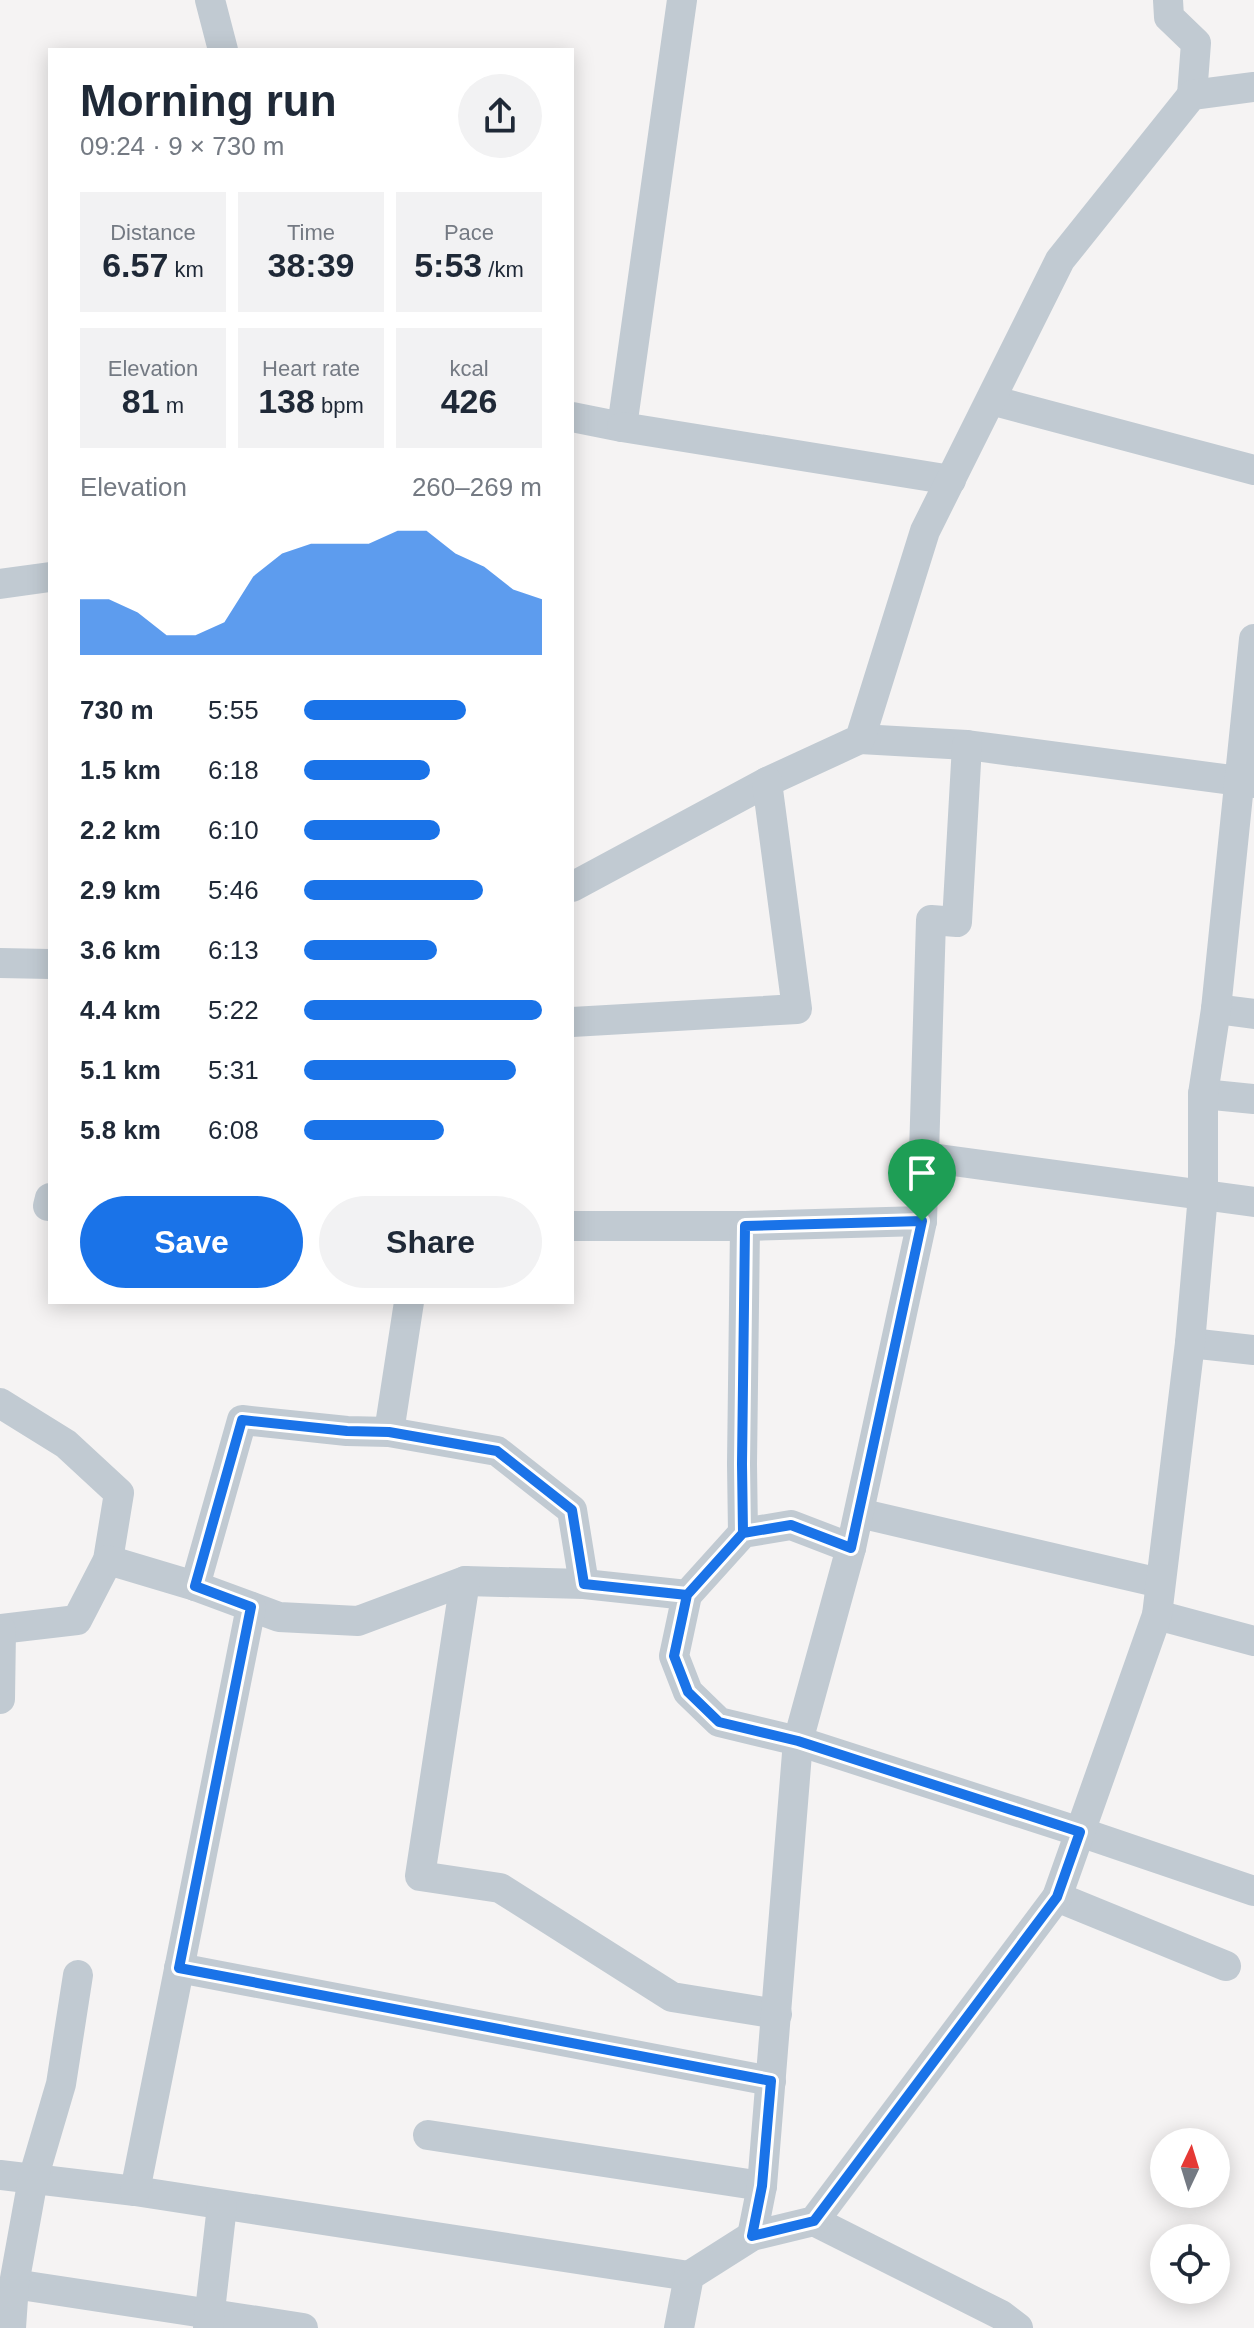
<!DOCTYPE html>
<html lang="en">
<head>
<meta charset="utf-8">
<style>
	:root { --surface:#fff; --page:#f2f2f3; --text:#1f2937; --muted:#747a83; --accent:#1a73e8 }
	body { margin:0; font-family:Arial,sans-serif; background:var(--page); color:var(--text); height:100vh; display:flex; flex-direction:column; font-size:30px; white-space:nowrap }
	* { box-sizing:border-box; margin:0 }
	p { font-size:26px; color:var(--muted) }
	.icon { flex:none; width:44px; height:44px; fill:none; stroke:currentColor; stroke-width:2; stroke-linecap:round; stroke-linejoin:round }
	.map { position:relative; flex:1; overflow:hidden }
	.details { position:absolute; left:48px; top:48px; width:526px; height:1256px; display:flex; flex-direction:column; background:var(--surface); border-radius:0px; box-shadow:0 4px 20px #0003 }
	.details>* { flex:none }
	.needle { width:52px; rotate:4deg }
	.fabs { position:absolute; left:1150px; top:2128px; display:grid; gap:16px }
	.fabs a { display:grid; place-items:center; width:80px; height:80px; border-radius:50%; background:var(--surface); box-shadow:0 4px 20px #0003; font-size:40px }
	.pin { position:absolute; display:grid; place-items:center; width:68px; height:68px; color:#fff; margin:-82px -34px; border-radius:50% 50% 50% 0; rotate:-45deg; box-shadow:0 0 8px #0007 }
	.pin .icon { rotate:45deg }
	.round { display:grid; place-items:center; flex:none; width:84px; height:84px; border-radius:42px; background:var(--page) }
	.headline { display:flex; align-items:center; justify-content:space-between; height:136px; padding:0 32px }
	h1 { font-size:44px; font-weight:800; line-height:60px }
	.stats { display:grid; grid-template-columns:repeat(3,1fr); gap:12px; height:136px; padding:8px 32px }
	.stats div { display:grid; align-content:center; border-radius:0px; background:var(--page); text-align:center }
	.stats b { font-size:34px; font-weight:800 }
	.stats small { font-size:22px; font-weight:400 }
	.stats p { font-size:22px }
	.chart { height:224px; padding:16px 32px }
	.chart p { display:flex; justify-content:space-between }
	.chart svg { width:100%; height:144px; margin-top:8px; fill:var(--accent); opacity:.7 }
	.action { display:flex; gap:16px; margin-top:auto; padding:16px 32px }
	.action a { flex:1; height:92px; border-radius:48px; background:var(--accent); color:#fff; font-size:32px; font-weight:800; line-height:92px; text-align:center }
	.action a+a { background:var(--page); color:var(--text) }
	ul { padding:0 32px; list-style:none; font-size:26px }
	li { display:grid; grid-template-columns:128px 96px 1fr; align-items:center; height:60px }
	li i { height:20px; border-radius:10px; background:var(--accent) }
	.map>svg:first-child { display:block }
	.lines { fill:none; stroke-linecap:round; stroke-linejoin:round }
	.minor { stroke:#c1cad2; stroke-width:30 }
	.route-casing { stroke:#fff; stroke-width:16 }
	.route { stroke:#1a73e8; stroke-width:10 }
</style>
</head>
<body>
<div class="map">
<svg width="1254" height="2328" viewBox="0 0 1254 2328">
	<rect width="100%" height="100%" fill="#f5f3f3"/>
	<g class="lines">
		<g class="minor">
			<polyline points="210,0 223,50"/>
			<polyline points="1168,0 1169,17 1196,43 1192,95"/>
			<polyline points="991,400 1254,470"/>
			<polyline points="572,417 622,427 682,0"/>
			<polyline points="622,427 951,480"/>
			<polyline points="0,584 50,577"/>
			<polyline points="860,739 967,745 1254,783"/>
			<polyline points="572,887 767,782 860,739 925,531 1060,260 1192,95 1254,87"/>
			<polyline points="0,963 50,964"/>
			<polyline points="1216,1009 1254,1014"/>
			<polyline points="572,1022 797,1009 767,782"/>
			<polyline points="1203,1094 1254,1099"/>
			<polyline points="924,1157 1254,1202"/>
			<polyline points="48,1206 50,1198"/>
			<polyline points="572,1226 745,1226 922,1221"/>
			<polyline points="1190,1343 1254,1350"/>
			<polyline points="0,1403 66,1444 119,1493 108,1560 77,1620 0,1629"/>
			<polyline points="389,1432 497,1451 572,1510 584,1584"/>
			<polyline points="859,1513 1160,1583"/>
			<polyline points="743,1533 742,1464 745,1226"/>
			<polyline points="851,1548 791,1525 743,1533 687,1595 674,1656 688,1692 719,1722 798,1741 1080,1832 1254,1891"/>
			<polyline points="108,1560 195,1586 279,1617 358,1621 465,1581 584,1584 687,1595"/>
			<polyline points="465,1581 420,1876 500,1888 672,1997 777,2014"/>
			<polyline points="195,1586 242,1420 347,1431 389,1432 409,1302"/>
			<polyline points="1157,1615 1254,1641"/>
			<polyline points="0,1699 1,1630"/>
			<polyline points="1057,1897 1226,1966"/>
			<polyline points="179,1968 771,2081"/>
			<polyline points="428,2135 762,2186"/>
			<polyline points="0,2175 135,2191 689,2276"/>
			<polyline points="135,2191 251,1607"/>
			<polyline points="814,2221 1001,2315 1018,2328"/>
			<polyline points="752,2236 762,2186 798,1741 851,1548 922,1221 931,920 957,922 967,745"/>
			<polyline points="14,2284 303,2328"/>
			<polyline points="11,2328 14,2284 33,2179 61,2084 78,1975"/>
			<polyline points="208,2328 222,2206"/>
			<polyline points="679,2328 689,2276 752,2236 814,2221 1057,1897 1157,1615 1190,1343 1203,1195 1203,1094 1216,1009 1254,639"/>
		</g>
	</g>
	<g class="lines">
		<defs>
			<polyline id="route" points="922,1221 851,1548 791,1525 743,1533 687,1595 584,1584 572,1510 497,1451 389,1432 347,1431 242,1420 195,1586 251,1607 179,1968 771,2081 762,2186 752,2236 814,2221 1057,1897 1080,1832 798,1741 719,1722 688,1692 674,1656 687,1595 743,1533 742,1464 745,1226 922,1221"/>
		</defs>
		<use href="#route" class="route-casing"/>
		<use href="#route" class="route"/>
	</g>
</svg>
<div class="fabs">
<a><svg class="needle" viewBox="-14 -14 28 28"><path d="M0-13l5 13h-10z" fill="#e53935"/><path d="M0 13l5-13h-10z" fill="#747a83"/></svg></a>
<a><svg class="icon" aria-label="locate" viewBox="0 0 24 24"><circle cx="12" cy="12" r="6"/><path d="M12 2v4M12 18v4M2 12h4M18 12h4"/></svg></a>
</div>
<div class="pin" style="left:922px;top:1221px;background:#1e9e55"><svg class="icon" aria-label="arrive" viewBox="0 0 24 24"><path d="M6 21V4h12l-3 4 3 4H6"/></svg></div>
<section class="details">
<div class="headline"><div><h1>Morning run</h1><p>09:24 · 9 × 730 m</p></div><a class="round"><svg class="icon" aria-label="share" viewBox="0 0 24 24"><path d="M12 15V3M7 8l5-5 5 5M5 13v7h14v-7"/></svg></a></div>
<div class="stats">
<div><p>Distance</p><b>6.57<small> km</small></b></div>
<div><p>Time</p><b>38:39</b></div>
<div><p>Pace</p><b>5:53<small> /km</small></b></div>
</div>
<div class="stats">
<div><p>Elevation</p><b>81<small> m</small></b></div>
<div><p>Heart rate</p><b>138<small> bpm</small></b></div>
<div><p>kcal</p><b>426</b></div>
</div>
<div class="chart"><p><span>Elevation</span>260–269 m</p>
<svg viewBox="0 0 160 44" preserveAspectRatio="none"><path d="M0 44V27L10 27L20 31L30 38L40 38L50 34L60 20L70 13L80 10L90 10L100 10L110 6L120 6L130 13L140 17L150 24L160 27V44z"/></svg>
</div>
<ul>
<li><b>730 m</b>5:55<i style="width:68%"></i></li>
<li><b>1.5 km</b>6:18<i style="width:53%"></i></li>
<li><b>2.2 km</b>6:10<i style="width:57%"></i></li>
<li><b>2.9 km</b>5:46<i style="width:75%"></i></li>
<li><b>3.6 km</b>6:13<i style="width:56%"></i></li>
<li><b>4.4 km</b>5:22<i style="width:100%"></i></li>
<li><b>5.1 km</b>5:31<i style="width:89%"></i></li>
<li><b>5.8 km</b>6:08<i style="width:59%"></i></li>
</ul>
<div class="action"><a>Save</a><a>Share</a></div>
</section>
</div>
</body>
</html>
